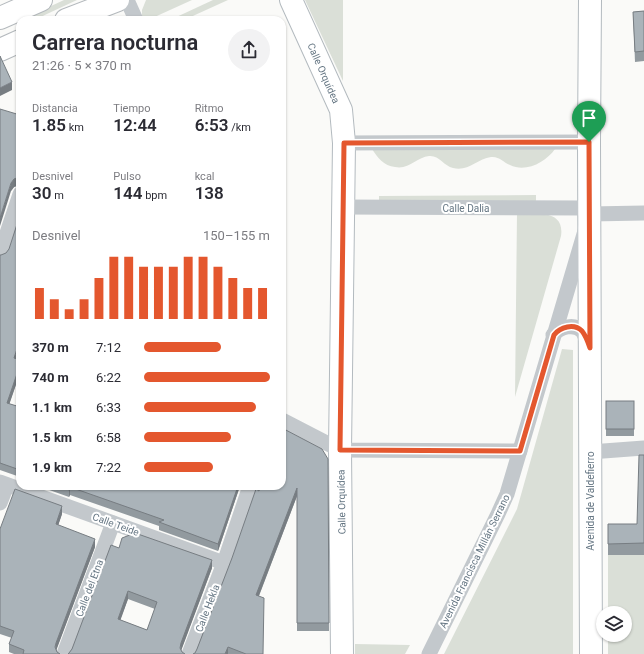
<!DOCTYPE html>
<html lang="es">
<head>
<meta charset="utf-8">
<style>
	:root { --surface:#fff; --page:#f2f2f3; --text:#2b2b33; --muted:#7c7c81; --accent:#e4572e }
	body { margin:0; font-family:Roboto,sans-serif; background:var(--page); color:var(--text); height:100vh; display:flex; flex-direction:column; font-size:15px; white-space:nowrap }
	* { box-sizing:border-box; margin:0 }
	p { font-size:13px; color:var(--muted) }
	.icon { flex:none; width:22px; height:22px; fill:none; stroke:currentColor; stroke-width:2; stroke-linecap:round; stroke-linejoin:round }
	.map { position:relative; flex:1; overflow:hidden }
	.details { position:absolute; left:16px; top:16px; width:270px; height:474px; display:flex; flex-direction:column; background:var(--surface); border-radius:12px; box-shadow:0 1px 3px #0004 }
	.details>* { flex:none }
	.tools { position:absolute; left:596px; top:606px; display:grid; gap:8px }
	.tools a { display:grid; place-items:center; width:36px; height:36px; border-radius:50%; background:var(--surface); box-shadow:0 1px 3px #0004; font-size:20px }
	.pin { position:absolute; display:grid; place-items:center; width:34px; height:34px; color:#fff; margin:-41px -17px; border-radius:50% 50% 50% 0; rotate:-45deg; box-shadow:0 0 4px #0007 }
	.pin .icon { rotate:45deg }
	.round { display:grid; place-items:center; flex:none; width:42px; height:42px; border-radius:21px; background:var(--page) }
	.headline { display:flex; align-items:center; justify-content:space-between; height:68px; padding:0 16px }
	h1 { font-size:22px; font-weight:600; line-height:30px }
	.stats { display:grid; grid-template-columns:repeat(3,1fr); gap:6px; height:68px; padding:4px 16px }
	.stats div { display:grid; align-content:center }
	.stats b { font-size:17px; font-weight:600 }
	.stats small { font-size:11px; font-weight:400 }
	.stats p { font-size:11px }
	.chart { height:112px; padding:8px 16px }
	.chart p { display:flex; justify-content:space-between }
	.chart svg { width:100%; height:72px; margin-top:4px; stroke:var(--accent); stroke-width:6 }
	ul { padding:0 16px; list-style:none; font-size:13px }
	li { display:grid; grid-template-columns:64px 48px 1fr; align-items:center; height:30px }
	li i { height:10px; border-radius:5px; background:var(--accent) }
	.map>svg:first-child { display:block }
	.green { fill:#dadfd7 }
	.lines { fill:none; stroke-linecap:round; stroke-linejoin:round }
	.secondary-casing { stroke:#b3babf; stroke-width:24 }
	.highway-casing { stroke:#b4b9bd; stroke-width:24 }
	.street { stroke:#c3c8cc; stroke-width:15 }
	.secondary { stroke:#fff; stroke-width:22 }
	.highway { stroke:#fff; stroke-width:22 }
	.wall { fill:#929a9f; fill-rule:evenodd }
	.shaded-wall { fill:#777d82 }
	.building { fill:#aab3b9; stroke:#777d82; fill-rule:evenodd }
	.route-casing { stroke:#fff; stroke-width:8 }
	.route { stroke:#e4572e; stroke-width:5 }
	.labels { text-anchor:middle; stroke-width:4; stroke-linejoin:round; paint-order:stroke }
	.street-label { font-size:10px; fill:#657683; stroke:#fff }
</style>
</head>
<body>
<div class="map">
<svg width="644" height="654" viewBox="0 0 644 654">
	<rect width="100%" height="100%" fill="#fafaf8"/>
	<g class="green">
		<polygon points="64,0 77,0 34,20 21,20"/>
		<polygon points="146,0 192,0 148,20 142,20 142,10"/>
		<polygon points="213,0 228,0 184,20 170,20"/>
		<polygon points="305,0 343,0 343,81"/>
		<path d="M 372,149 L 555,149 C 546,162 526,173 510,165 C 503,162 499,156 491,157 C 477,159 468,172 453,168 C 444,166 439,155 429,156 C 417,157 409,170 395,167 C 384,166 377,157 372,149 Z"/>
		<polygon points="536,195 536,203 379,204 379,196"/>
		<path d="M 517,213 C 536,214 565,209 561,236 L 515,397 Z"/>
		<polygon points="562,349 573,350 573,654 444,654 517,509"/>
		<polygon points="608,555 644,555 644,654 608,654 608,635 625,635 625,613 608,613"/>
		<polygon points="355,644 410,645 405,654 355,654"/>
	</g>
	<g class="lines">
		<defs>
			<g id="secondary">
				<polyline points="291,0 341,110 344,143 340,450 342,654"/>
				<polyline points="590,0 589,142 591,654"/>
			</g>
			<g id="highway">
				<polyline points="0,18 41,0"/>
				<polyline points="66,20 118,0"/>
				<polyline points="0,50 20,41"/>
			</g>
		</defs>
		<use href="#secondary" class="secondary-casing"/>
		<use href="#highway" class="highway-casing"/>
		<g class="street">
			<polyline points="127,0 136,20"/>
			<polyline points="344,143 589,142"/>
			<polyline points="342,207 589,208"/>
			<polyline points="0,254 20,194"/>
			<path d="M 553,335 C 560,327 574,323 582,331 C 585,335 587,341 589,346"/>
			<polyline points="282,420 340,450 520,451"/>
			<polyline points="590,452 644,448"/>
			<polyline points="0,482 224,563"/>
			<polyline points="0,503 7,485"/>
			<polyline points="64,654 113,523"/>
			<polyline points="189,654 224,563 250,486"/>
			<polyline points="429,654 498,514 507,494 590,214 644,213"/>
		</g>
		<use href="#secondary" class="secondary"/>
		<use href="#highway" class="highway"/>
	</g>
	<g class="wall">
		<polygon points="644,11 644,61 635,62 633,12"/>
		<polygon points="20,115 20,185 19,185 14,187 11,191"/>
		<polygon points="0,255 16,359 20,360 20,373 9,404 20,407 20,477 0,470"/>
		<rect x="606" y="401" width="28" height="35"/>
		<polygon points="644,455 644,555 608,555 608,524 637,524"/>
		<polygon points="328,459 329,631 297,631 297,496 259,596 263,654 193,654 195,653 197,649 259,491"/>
		<polygon points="38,486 198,486 207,489 240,486 218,551 159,530 159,526 70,495 69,497"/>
		<polygon points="62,514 58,525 95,547 56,650 57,652 60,654 14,654 9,652 9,644 12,638 0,634 0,529"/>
		<path d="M 119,548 L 212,568 L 181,650 L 182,652 L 69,653 L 72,649 ZM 128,599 L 155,609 L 147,630 L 120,620 Z"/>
	</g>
	<g class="shaded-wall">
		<polygon points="12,82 12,90 0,96 0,88"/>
		<polygon points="19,177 19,185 14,187 11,191 0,226 0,218 11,183 14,179"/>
		<polygon points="20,340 20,348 14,366 14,358"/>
		<polygon points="20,365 20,373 7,411 7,403"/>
		<polygon points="238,486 240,486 218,551 218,544"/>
		<polygon points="70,487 70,495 69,497 69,490"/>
		<polygon points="297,488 297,496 256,603 256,595"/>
		<polygon points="62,506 62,514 56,532 56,524"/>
		<polygon points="95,539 95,547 56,651 56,643"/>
		<polygon points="212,560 212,568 181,651 181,643"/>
		<polygon points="128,591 128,599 118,627 118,619"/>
		<polygon points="228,647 228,654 225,654"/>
	</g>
	<g class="building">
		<polygon points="644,11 644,51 635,52 633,12"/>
		<polygon points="0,56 12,82 0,88"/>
		<polygon points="0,109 20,115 20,178 19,177 14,179 11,183 0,218"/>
		<polygon points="20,215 20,340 14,358 20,360 20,365 7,403 20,407 20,470 0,463 0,255 1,255 6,253 9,249"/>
		<rect x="606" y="401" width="28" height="28"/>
		<polygon points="282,428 322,449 328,459 329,623 297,623 297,488 256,595 264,598 263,654 246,654 228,647 225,654 193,654 195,653 197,649 232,558 256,489 259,491 260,486 282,486"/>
		<polygon points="639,455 644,455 644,543 608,544 608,524 637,524"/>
		<polygon points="59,486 198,486 207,489 208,486 238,486 218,544 159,522 164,520 70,487 69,490"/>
		<polygon points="15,489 62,506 56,524 95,539 56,643 55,647 57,652 60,654 23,654 24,650 9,644 14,631 0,626 0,529"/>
		<path d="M 135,533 L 212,560 L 181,643 L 180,648 L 182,652 L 185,654 L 68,654 L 69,653 L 72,649 L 111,545 L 119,548 L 122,538 ZM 128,591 L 157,602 L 147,630 L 118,619 Z"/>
	</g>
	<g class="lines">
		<defs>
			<path id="route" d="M 589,142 L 590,348 C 588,342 586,336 582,331 C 574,323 560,327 554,335 L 520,451 L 340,450 L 344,143 Z"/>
		</defs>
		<use href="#route" class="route-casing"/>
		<use href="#route" class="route"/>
	</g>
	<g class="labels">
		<g class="street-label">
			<text transform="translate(324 73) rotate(66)" y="4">Calle Orquídea</text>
			<text x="466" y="212">Calle Dalia</text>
			<text transform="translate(590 501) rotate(-90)" y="4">Avenida de Valdefierro</text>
			<text transform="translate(341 502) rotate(-91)" y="4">Calle Orquídea</text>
			<text transform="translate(116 524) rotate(20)" y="4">Calle Teide</text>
			<text transform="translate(474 561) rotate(-64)" y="4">Avenida Francisca Millán Serrano</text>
			<text transform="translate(89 588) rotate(-69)" y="4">Calle del Etna</text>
			<text transform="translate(207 608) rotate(-69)" y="4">Calle Hekla</text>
		</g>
	</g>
</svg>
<div class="tools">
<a><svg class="icon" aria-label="layers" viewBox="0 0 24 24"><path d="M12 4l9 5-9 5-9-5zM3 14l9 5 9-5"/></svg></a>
</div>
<div class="pin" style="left:589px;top:142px;background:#1e9e55"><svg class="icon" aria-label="arrive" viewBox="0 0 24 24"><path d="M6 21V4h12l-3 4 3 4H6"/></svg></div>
<section class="details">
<div class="headline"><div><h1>Carrera nocturna</h1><p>21:26 · 5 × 370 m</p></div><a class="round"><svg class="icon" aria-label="share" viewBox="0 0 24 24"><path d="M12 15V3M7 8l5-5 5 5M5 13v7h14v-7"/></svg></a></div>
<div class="stats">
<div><p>Distancia</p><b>1.85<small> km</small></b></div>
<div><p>Tiempo</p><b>12:44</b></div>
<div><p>Ritmo</p><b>6:53<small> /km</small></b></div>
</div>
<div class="stats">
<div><p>Desnivel</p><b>30<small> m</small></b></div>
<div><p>Pulso</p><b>144<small> bpm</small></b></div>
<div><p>kcal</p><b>138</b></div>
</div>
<div class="chart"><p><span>Desnivel</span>150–155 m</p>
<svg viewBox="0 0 160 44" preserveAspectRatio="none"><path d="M5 44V25M15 44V32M25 44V38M35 44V32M45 44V19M55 44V6M65 44V6M75 44V12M85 44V12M95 44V12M105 44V6M115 44V6M125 44V12M135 44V19M145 44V25M155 44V25"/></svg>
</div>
<ul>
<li><b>370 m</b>7:12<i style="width:61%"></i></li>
<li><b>740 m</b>6:22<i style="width:100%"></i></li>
<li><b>1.1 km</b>6:33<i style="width:89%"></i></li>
<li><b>1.5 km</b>6:58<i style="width:69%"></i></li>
<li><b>1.9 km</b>7:22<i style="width:55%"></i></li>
</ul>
</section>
</div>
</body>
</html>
